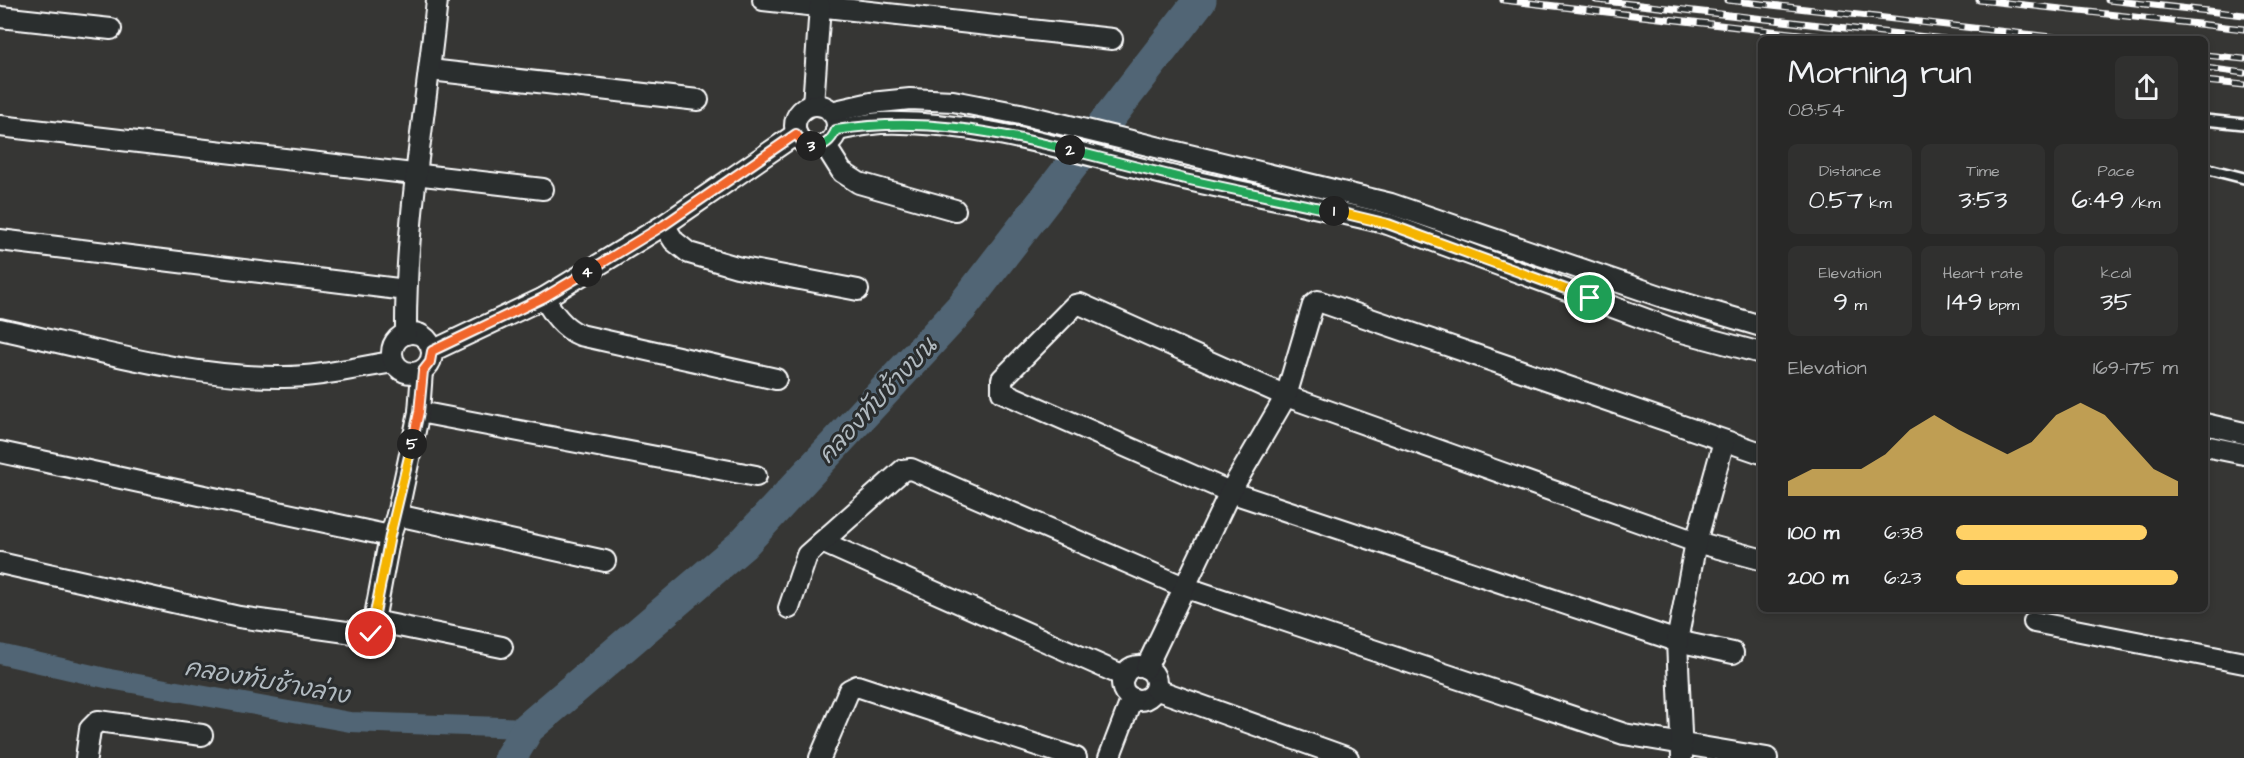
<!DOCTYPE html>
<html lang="en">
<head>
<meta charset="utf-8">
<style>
	:root { --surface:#282827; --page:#30302f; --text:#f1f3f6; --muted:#a5a6a7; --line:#444; --accent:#ffd166 }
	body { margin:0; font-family:"Architects Daughter","Playpen Sans Thai",sans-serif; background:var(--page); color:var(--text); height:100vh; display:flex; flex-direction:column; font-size:22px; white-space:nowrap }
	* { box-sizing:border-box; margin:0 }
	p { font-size:20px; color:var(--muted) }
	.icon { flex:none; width:33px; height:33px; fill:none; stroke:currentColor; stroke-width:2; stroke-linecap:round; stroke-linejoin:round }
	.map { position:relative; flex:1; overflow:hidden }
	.sheet { position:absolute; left:1758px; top:36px; width:450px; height:576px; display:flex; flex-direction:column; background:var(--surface); border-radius:9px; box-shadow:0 3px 9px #0003,0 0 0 2px var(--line) }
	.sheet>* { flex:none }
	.pin { position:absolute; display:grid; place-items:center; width:51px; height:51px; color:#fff; margin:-26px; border:3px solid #fff; border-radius:50%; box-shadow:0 2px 6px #0007 }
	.km { position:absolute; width:30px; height:30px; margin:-15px; border-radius:50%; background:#222; color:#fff; font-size:16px; line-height:30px; text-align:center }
	.round { display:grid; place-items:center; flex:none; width:63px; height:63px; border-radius:9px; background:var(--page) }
	.summary { display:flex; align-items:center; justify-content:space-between; height:102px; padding:0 30px }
	h1 { font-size:33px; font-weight:600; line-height:45px }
	.stats { display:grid; grid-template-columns:repeat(3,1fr); gap:9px; height:102px; padding:6px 30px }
	.stats div { display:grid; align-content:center; border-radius:9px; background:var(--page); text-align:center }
	.stats b { font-size:26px; font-weight:600 }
	.stats small { font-size:16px; font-weight:400 }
	.stats p { font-size:16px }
	.chart { height:168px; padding:12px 30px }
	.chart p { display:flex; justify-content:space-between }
	.chart svg { width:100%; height:108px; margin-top:6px; fill:var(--accent); opacity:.7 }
	ul { padding:0 30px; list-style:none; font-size:20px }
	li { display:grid; grid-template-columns:96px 72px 1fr; align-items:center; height:45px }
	li i { height:15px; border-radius:8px; background:var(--accent) }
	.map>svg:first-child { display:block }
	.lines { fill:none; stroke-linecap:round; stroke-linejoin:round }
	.canal { stroke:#516574; stroke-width:20 }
	.river { stroke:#516574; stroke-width:33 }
	.service-casing { stroke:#fff; stroke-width:14 }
	.minor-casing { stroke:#fff; stroke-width:24 }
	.service { stroke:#2a2d2e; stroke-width:9 }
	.minor { stroke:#2a2d2e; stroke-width:20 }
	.rail-casing { stroke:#fff; stroke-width:7 }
	.rail { stroke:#2a2d2e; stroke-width:4.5; stroke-dasharray:14; stroke-linecap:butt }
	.split-1-casing { stroke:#fff; stroke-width:12 }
	.split-2-casing { stroke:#fff; stroke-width:12 }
	.split-3-casing { stroke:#fff; stroke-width:12 }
	.split-4-casing { stroke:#fff; stroke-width:12 }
	.split-5-casing { stroke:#fff; stroke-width:12 }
	.split-6-casing { stroke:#fff; stroke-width:12 }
	.split-1 { stroke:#f5b400; stroke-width:8 }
	.split-2 { stroke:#22a559; stroke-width:8 }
	.split-3 { stroke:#22a559; stroke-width:8 }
	.split-4 { stroke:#f0652b; stroke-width:8 }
	.split-5 { stroke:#f0652b; stroke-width:8 }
	.split-6 { stroke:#f5b400; stroke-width:8 }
	.labels { text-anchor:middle; stroke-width:6; stroke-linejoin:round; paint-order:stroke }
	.water-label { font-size:24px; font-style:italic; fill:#b1bac0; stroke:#2a2d2e }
</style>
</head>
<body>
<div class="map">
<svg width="2244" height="758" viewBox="0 0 2244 758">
	<rect width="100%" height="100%" fill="#363634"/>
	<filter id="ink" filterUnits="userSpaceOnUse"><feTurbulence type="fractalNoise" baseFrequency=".0167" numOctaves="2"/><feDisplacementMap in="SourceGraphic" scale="12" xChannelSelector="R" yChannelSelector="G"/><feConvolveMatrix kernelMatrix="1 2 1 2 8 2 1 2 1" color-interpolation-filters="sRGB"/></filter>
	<g filter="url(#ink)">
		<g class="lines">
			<polyline class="canal" points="0,654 110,679 350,722 528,728"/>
			<polyline class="river" points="510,758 528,728 742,545 962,307 1200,0"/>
			<defs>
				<g id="service">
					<polyline points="2205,120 2244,124"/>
					<polyline points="2205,168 2244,178"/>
				</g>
				<g id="minor">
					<polyline points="763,0 1112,39"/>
					<polyline points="0,17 111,29"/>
					<polyline points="430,70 698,100"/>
					<polyline points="813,105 820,6"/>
					<circle cx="816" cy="126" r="21"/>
					<polyline points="831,112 871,103 910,99 953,101 1020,114 1391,204 1666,298 1761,326"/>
					<polyline points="0,126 543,189"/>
					<path d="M 836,130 C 851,128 866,124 881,123 C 985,120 1084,156 1184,179 C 1252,195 1320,207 1388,224 L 1675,330 L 1761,353"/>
					<polyline points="825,145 842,172 859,183 955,210"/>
					<polyline points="664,225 674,241 689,253 737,267 858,290"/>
					<polyline points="0,240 406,290"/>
					<path d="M 544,298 C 553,313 563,328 580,335 L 776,379"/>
					<path d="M 0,329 C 93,349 188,378 284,377 C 320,377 358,367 393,362"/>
					<circle cx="412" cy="353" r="20"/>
					<path d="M 406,334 C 405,222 426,111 437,0"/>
					<polyline points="432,351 544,298 664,225 796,134"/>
					<polyline points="419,412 756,476"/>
					<polyline points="2205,424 2244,433"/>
					<polyline points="2205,446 2244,454"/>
					<polyline points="0,452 390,536"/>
					<polyline points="397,515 605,561"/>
					<polyline points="822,542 1124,676"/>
					<polyline points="0,563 239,617 368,635 374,621 502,647"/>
					<polyline points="789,608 807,555 903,470 911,469 1184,587 1624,734 1767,758"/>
					<polyline points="374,621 390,536 397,515 419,412 422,371"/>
					<polyline points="2034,622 2244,663"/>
					<polyline points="1733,653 1677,641 1230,492 1002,392 1002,379 1075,305 1080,304 1286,396 1696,542 1760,559"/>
					<circle cx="1139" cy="683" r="17"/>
					<polyline points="1146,668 1230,492 1286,396 1313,305 1318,301 1761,453"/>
					<polyline points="1155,689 1348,758"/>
					<polyline points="1682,757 1677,641 1696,542 1724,441"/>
					<polyline points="86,758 90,729 98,721 202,735"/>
					<polyline points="820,758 849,690 857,686 1076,758"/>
					<polyline points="1109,758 1132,698"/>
				</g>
			</defs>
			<use href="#service" class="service-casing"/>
			<use href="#minor" class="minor-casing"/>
			<use href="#service" class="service"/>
			<use href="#minor" class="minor"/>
			<defs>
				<g id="rail">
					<polyline points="1503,0 1842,39"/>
					<polyline points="1596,0 1944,39"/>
					<polyline points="1727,0 2069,39"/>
					<polyline points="1979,0 2244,29"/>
					<polyline points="2108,0 2244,15"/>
					<polyline points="2205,55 2244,59"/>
					<polyline points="2205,68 2244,73"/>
					<polyline points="2205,81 2244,85"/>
				</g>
			</defs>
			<use href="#rail" class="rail-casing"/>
			<use href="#rail" class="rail"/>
		</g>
	</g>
	<g class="lines" filter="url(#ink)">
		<defs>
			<polyline id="split-1" points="1334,211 1388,224 1590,298"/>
			<polyline id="split-2" points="1070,150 1185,179 1334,211"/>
			<path id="split-3" d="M 811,146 C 824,148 831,141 836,130 C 919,117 990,130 1070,150"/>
			<polyline id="split-4" points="587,272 664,225 796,134 803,143 811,146"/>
			<polyline id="split-5" points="412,444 419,412 423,371 430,362 432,351 543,298 587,272"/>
			<polyline id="split-6" points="371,634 390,536 412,444"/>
		</defs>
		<use href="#split-1" class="split-1-casing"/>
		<use href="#split-2" class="split-2-casing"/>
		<use href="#split-3" class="split-3-casing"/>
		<use href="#split-4" class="split-4-casing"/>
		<use href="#split-5" class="split-5-casing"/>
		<use href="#split-6" class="split-6-casing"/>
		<use href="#split-1" class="split-1"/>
		<use href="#split-2" class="split-2"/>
		<use href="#split-3" class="split-3"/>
		<use href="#split-4" class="split-4"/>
		<use href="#split-5" class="split-5"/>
		<use href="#split-6" class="split-6"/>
	</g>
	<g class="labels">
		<g class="water-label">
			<text transform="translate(877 400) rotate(-47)" y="8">คลองทับช้างบน</text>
			<text transform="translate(267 681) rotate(10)" y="8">คลองทับช้างล่าง</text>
		</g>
	</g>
</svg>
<div class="pin" style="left:1590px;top:298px;background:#1e9e55"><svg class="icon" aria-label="arrive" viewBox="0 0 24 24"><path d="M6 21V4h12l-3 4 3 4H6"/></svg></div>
<div class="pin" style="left:371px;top:634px;background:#d93025"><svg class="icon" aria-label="check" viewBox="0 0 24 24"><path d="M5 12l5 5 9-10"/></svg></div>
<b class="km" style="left:1334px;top:211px">1</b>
<b class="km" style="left:1070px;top:150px">2</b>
<b class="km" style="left:811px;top:146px">3</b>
<b class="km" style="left:587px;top:272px">4</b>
<b class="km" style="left:412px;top:444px">5</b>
<section class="sheet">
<div class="summary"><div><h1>Morning run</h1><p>08:54</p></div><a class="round"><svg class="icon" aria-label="share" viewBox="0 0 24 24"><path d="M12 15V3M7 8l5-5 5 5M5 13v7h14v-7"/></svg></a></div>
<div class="stats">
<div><p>Distance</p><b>0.57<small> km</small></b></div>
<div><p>Time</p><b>3:53</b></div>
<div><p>Pace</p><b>6:49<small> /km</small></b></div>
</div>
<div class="stats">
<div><p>Elevation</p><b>9<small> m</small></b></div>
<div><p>Heart rate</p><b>149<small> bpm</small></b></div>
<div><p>kcal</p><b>35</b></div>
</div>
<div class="chart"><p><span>Elevation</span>169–175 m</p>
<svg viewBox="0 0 160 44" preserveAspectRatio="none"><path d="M0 44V38L10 33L20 33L30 33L40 27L50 17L60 11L70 17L80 22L90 27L100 22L110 11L120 6L130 11L140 22L150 33L160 38V44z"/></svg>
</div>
<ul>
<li><b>100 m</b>6:38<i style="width:86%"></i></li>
<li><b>200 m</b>6:23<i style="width:100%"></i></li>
</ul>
</section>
</div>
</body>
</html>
